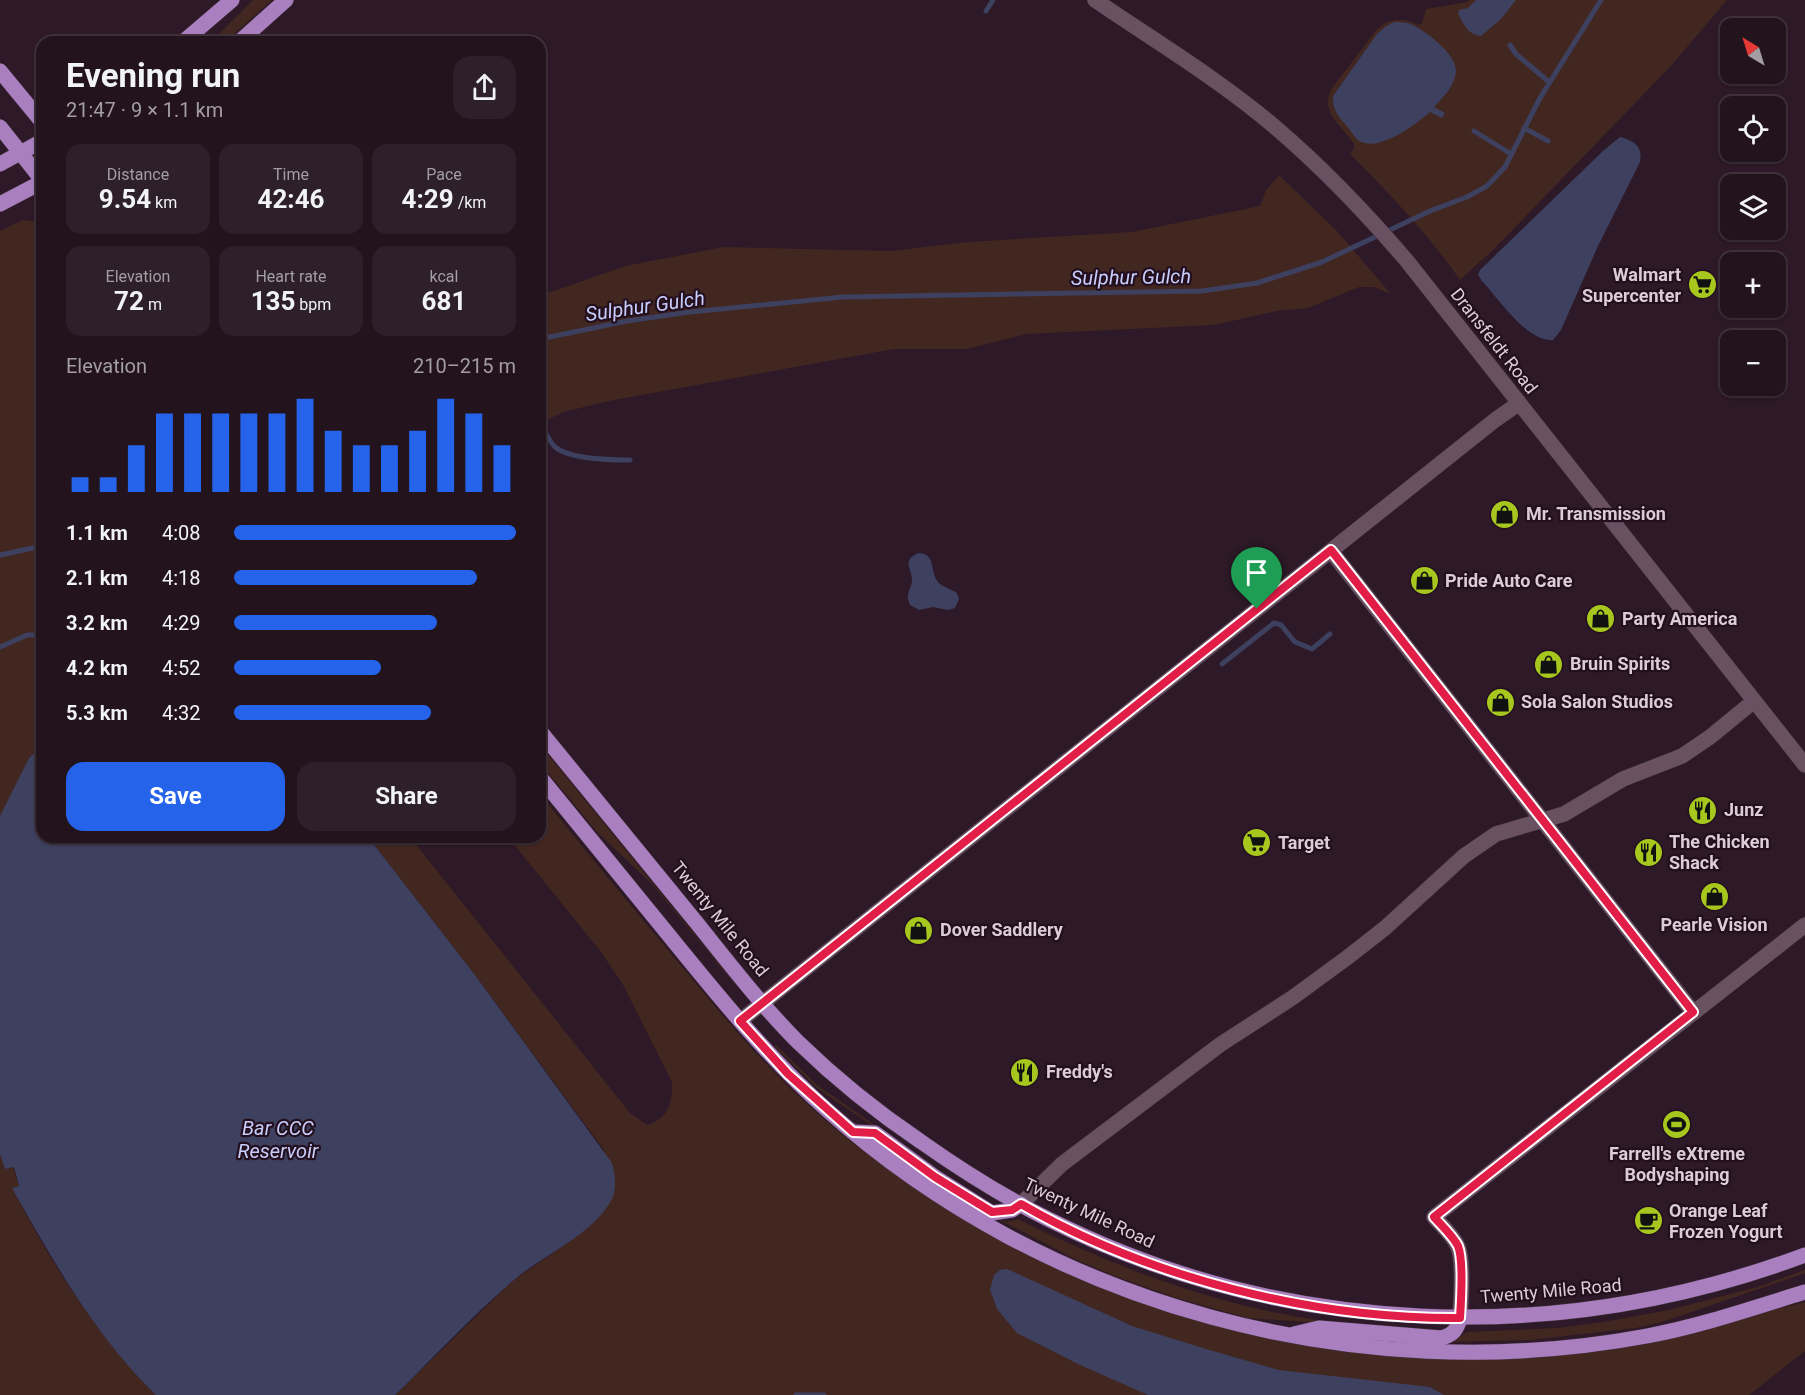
<!DOCTYPE html>
<html lang="en">
<head>
<meta charset="utf-8">
<style>
	:root { --surface:#22131d; --page:#2e202a; --text:#f1f3f6; --muted:#a29ea4; --line:#3f323b; --accent:#2563eb }
	body { margin:0; font-family:Roboto,sans-serif; background:var(--page); color:var(--text); height:100vh; display:flex; flex-direction:column; font-size:22px; white-space:nowrap }
	* { box-sizing:border-box; margin:0 }
	p { font-size:20px; color:var(--muted) }
	.icon { flex:none; width:33px; height:33px; fill:none; stroke:currentColor; stroke-width:2; stroke-linecap:round; stroke-linejoin:round }
	.map { position:relative; flex:1; overflow:hidden }
	.side { position:absolute; left:36px; top:36px; width:510px; height:807px; display:flex; flex-direction:column; background:var(--surface); border-radius:18px; box-shadow:0 2px 4px #0004,0 0 0 2px var(--line) }
	.side>* { flex:none }
	.needle { width:39px; rotate:322deg }
	.controls { position:absolute; left:1720px; top:18px; display:grid; gap:12px }
	.controls a { display:grid; place-items:center; width:66px; height:66px; border-radius:12px; background:var(--surface); box-shadow:0 2px 4px #0004,0 0 0 2px var(--line); font-size:30px }
	.pin { position:absolute; display:grid; place-items:center; width:51px; height:51px; color:#fff; margin:-62px -26px; border-radius:50% 50% 50% 0; rotate:-45deg; box-shadow:0 0 6px #0007 }
	.pin .icon { rotate:45deg }
	.round { display:grid; place-items:center; flex:none; width:63px; height:63px; border-radius:18px; background:var(--page) }
	.head { display:flex; align-items:center; justify-content:space-between; height:102px; padding:0 30px }
	h1 { font-size:33px; font-weight:700; line-height:45px }
	.stats { display:grid; grid-template-columns:repeat(3,1fr); gap:9px; height:102px; padding:6px 30px }
	.stats div { display:grid; align-content:center; border-radius:15px; background:var(--page); text-align:center }
	.stats b { font-size:26px; font-weight:700 }
	.stats small { font-size:16px; font-weight:400 }
	.stats p { font-size:16px }
	.chart { height:168px; padding:12px 30px }
	.chart p { display:flex; justify-content:space-between }
	.chart svg { width:100%; height:108px; margin-top:6px; stroke:var(--accent); stroke-width:6 }
	.primary-button { display:flex; gap:12px; margin-top:auto; padding:12px 30px }
	.primary-button a { flex:1; height:69px; border-radius:18px; background:var(--accent); color:#fff; font-size:24px; font-weight:700; line-height:69px; text-align:center }
	.primary-button a+a { background:var(--page); color:var(--text) }
	ul { padding:0 30px; list-style:none; font-size:20px }
	li { display:grid; grid-template-columns:96px 72px 1fr; align-items:center; height:45px }
	li i { height:15px; border-radius:8px; background:var(--accent) }
	.map>svg:first-child { display:block }
	.green { fill:#422721 }
	.water { fill:#3e405f }
	.lines { fill:none; stroke-linecap:round; stroke-linejoin:round }
	.stream { stroke:#3e405f; stroke-width:5 }
	.minor-casing { stroke:#443440; stroke-width:16 }
	.major-casing { stroke:#443440; stroke-width:16 }
	.minor { stroke:#695162; stroke-width:15 }
	.major { stroke:#a97fbf; stroke-width:15 }
	.route-casing { stroke:#fff; stroke-width:12 }
	.route { stroke:#e11d48; stroke-width:8 }
	.labels { text-anchor:middle; stroke-width:4.5; stroke-linejoin:round; paint-order:stroke }
	.poi-label { font-size:18px; font-weight:bold; fill:#dbcdd6; stroke:#230f1e; text-anchor:start }
	.street-label { font-size:18px; fill:#dbcdd6; stroke:#230f1e }
	.water-label { font-size:20px; font-style:italic; fill:#c8cdfc; stroke:#230f1e }
</style>
</head>
<body>
<div class="map">
<svg width="1805" height="1395" viewBox="0 0 1805 1395">
	<rect width="100%" height="100%" fill="#2d1927"/>
	<g class="green">
		<polygon points="253,0 272,0 225,42 211,42"/>
		<path d="M 1469,0 L 1727,0 L 1670,67 L 1493,250 L 1460,280 C 1428,234 1390,194 1350,154 L 1354,149 L 1354,144 C 1343,126 1318,112 1332,88 L 1377,29 C 1390,18 1402,17 1418,25 L 1422,23 L 1426,9 L 1468,2 Z"/>
		<polygon points="1279,175 1337,231 1391,294 1374,287 1359,287 1308,308 1277,311 1214,325 1026,334 967,349 894,349 614,400 563,412 540,424 540,296 625,266 724,247 891,251 969,242 1132,232 1260,206 1266,190"/>
		<polygon points="23,220 42,222 42,745 29,758 0,816 0,231"/>
		<polygon points="540,745 735,984 736,986 652,884 598,833 540,763"/>
		<path d="M 540,794 C 585,850 631,906 677,961 C 718,1010 759,1060 807,1104 C 1080,1351 1458,1395 1805,1302 L 1805,1351 L 1749,1395 L 395,1395 L 514,1280 L 572,1240 L 603,1210 L 604,1150 L 475,975 L 368,837 L 410,837 L 630,1113 L 647,1125 C 668,1119 673,1102 672,1082 L 622,983 L 601,952 L 508,837 L 540,837 Z"/>
		<polygon points="776,1045 817,1085 985,1202 818,1089 774,1046"/>
		<path d="M 0,1154 L 5,1169 L 13,1167 L 19,1186 L 12,1188 C 51,1263 96,1335 156,1395 L 0,1395 Z"/>
		<path d="M 998,1219 L 1007,1222 L 1018,1219 C 1098,1259 1181,1292 1268,1311 C 1300,1318 1332,1322 1364,1326 L 1248,1318 L 1177,1298 L 1117,1277 L 1075,1259 Z"/>
		<polygon points="1805,1270 1805,1273 1794,1277 1662,1322 1636,1328 1530,1340 1452,1342 1467,1332 1558,1328 1609,1321 1669,1310 1757,1287"/>
	</g>
	<g class="water">
		<path d="M 1476,0 L 1516,0 L 1501,19 L 1481,36 C 1468,35 1463,23 1458,13 L 1459,10 L 1468,8 Z"/>
		<path d="M 1394,22 C 1399,22 1403,22 1408,23 C 1423,28 1458,55 1456,72 C 1454,87 1444,96 1434,107 L 1445,113 L 1442,118 L 1430,112 C 1416,124 1378,154 1358,140 C 1354,137 1350,129 1346,125 C 1338,116 1332,109 1333,96 L 1377,34 L 1385,27 Z"/>
		<path d="M 1620,137 C 1635,141 1643,147 1640,162 L 1598,246 L 1561,330 L 1553,340 C 1528,343 1498,298 1482,281 L 1478,275 L 1480,270 L 1604,150 Z"/>
		<path d="M 919,553 C 937,554 929,573 939,583 C 944,588 952,589 957,593 L 959,599 L 955,608 L 948,610 L 933,607 L 919,610 L 910,605 C 905,595 910,591 912,582 C 913,569 900,560 919,553 Z"/>
		<path d="M 42,745 L 42,837 L 368,837 L 475,975 L 612,1163 C 615,1174 617,1188 612,1199 C 592,1236 544,1254 514,1280 C 472,1316 434,1357 395,1395 L 156,1395 C 97,1338 58,1269 18,1199 L 12,1188 L 19,1186 L 14,1167 L 5,1169 L 0,1154 L 0,816 L 29,758 Z"/>
		<polygon points="1007,1269 1132,1326 1206,1349 1279,1370 1430,1387 1444,1395 1148,1395 1078,1364 1017,1333 997,1309 990,1290 994,1275 1000,1270"/>
	</g>
	<g class="lines">
		<g class="stream">
			<polyline points="986,11 993,0"/>
			<polyline points="1510,45 1516,54 1549,82"/>
			<polyline points="1524,128 1548,141"/>
			<polyline points="1474,131 1511,154"/>
			<polyline points="540,339 627,321 690,312 843,297 1202,291 1257,283 1322,262 1430,211 1467,197 1487,186 1505,167 1540,98 1601,0"/>
			<path d="M 547,435 C 549,439 552,444 555,447 C 569,459 612,460 630,460"/>
			<polyline points="0,555 42,546"/>
			<polyline points="0,647 27,635 42,635"/>
			<polyline points="1222,664 1274,623 1281,625 1295,642 1312,649 1330,634"/>
			<polyline points="796,1395 824,1395"/>
		</g>
		<defs>
			<g id="minor">
				<path d="M 1095,0 C 1155,41 1220,80 1275,127 C 1323,168 1366,213 1407,261 L 1805,765"/>
				<polyline points="1331,551 1693,1012"/>
				<polyline points="740,1021 1495,420 1518,404"/>
				<polyline points="1021,1204 1062,1164 1221,1044 1292,998 1348,957 1385,928 1464,856 1496,834 1564,814 1623,779 1682,756 1710,737 1754,701"/>
				<path d="M 1460,1318 C 1461,1301 1464,1261 1458,1247 C 1453,1235 1442,1226 1434,1217 L 1805,925"/>
			</g>
			<g id="major">
				<polyline points="183,42 232,0"/>
				<polyline points="239,42 286,0"/>
				<polyline points="0,71 42,122"/>
				<polyline points="0,127 42,180"/>
				<polyline points="0,164 42,141"/>
				<polyline points="0,204 42,182"/>
				<path d="M 540,731 C 592,794 644,858 696,922 C 729,963 761,1005 798,1042 C 836,1079 877,1112 920,1141 C 961,1170 1004,1197 1048,1219 C 1285,1338 1558,1347 1805,1255"/>
				<path d="M 540,777 C 581,827 622,877 663,928 C 714,991 766,1056 827,1110 C 1047,1307 1358,1390 1647,1336 C 1701,1326 1753,1308 1805,1292"/>
				<polyline points="853,1132 875,1133 935,1177 992,1213 1012,1210 1021,1204"/>
				<path d="M 1294,1334 L 1319,1328 L 1441,1338 C 1453,1335 1457,1330 1460,1318"/>
			</g>
		</defs>
		<use href="#minor" class="minor-casing"/>
		<use href="#major" class="major-casing"/>
		<use href="#minor" class="minor"/>
		<use href="#major" class="major"/>
	</g>
	<g class="lines">
		<defs>
			<path id="route" d="M 1331,550 L 1693,1012 L 1434,1217 C 1442,1226 1453,1236 1458,1246 C 1464,1260 1461,1302 1460,1318 C 1312,1319 1149,1278 1021,1204 L 1012,1210 L 992,1212 L 935,1177 L 875,1133 L 853,1132 L 788,1074 L 740,1021 Z"/>
		</defs>
		<use href="#route" class="route-casing"/>
		<use href="#route" class="route"/>
	</g>
	<defs>
		<symbol id="supermarket-disc" viewBox="-11 -11 22 22"><circle r="9.5" fill="#a8c71e" stroke="#230f1e"/><path d="M-6-5.5h2.5l.6 2H6L4.5 2H-2.5L-4.4-4H-6ZM-1.5 3.2a1.3 1.3 0 1 0 .1 0ZM3 3.2a1.3 1.3 0 1 0 .1 0Z" fill="#111"/></symbol>
		<symbol id="shop-disc" viewBox="-11 -11 22 22"><circle r="9.5" fill="#a8c71e" stroke="#230f1e"/><path d="M-5-2.5h2.3a2.7 3.5 0 0 1 5.4 0H5L5.5 6h-11ZM-1.5-2.5h3a1.5 2.3 0 0 0-3 0Z" fill="#111"/></symbol>
		<symbol id="restaurant-disc" viewBox="-11 -11 22 22"><circle r="9.5" fill="#a8c71e" stroke="#230f1e"/><path d="M-5-6h1v4h1v-4h1v4h1v-4h1v5L-1.5 .5V6h-2V.5L-5-1ZM5-6V6H3V1.5H1.5Q1.5-4 5-6Z" fill="#111"/></symbol>
		<symbol id="stadium-disc" viewBox="-11 -11 22 22"><circle r="9.5" fill="#a8c71e" stroke="#230f1e"/><path d="M0-5a6.5 5 0 1 0 0 10a6.5 5 0 1 0 0-10ZM-3.5-1.8h7v3.6h-7Z" fill="#111"/></symbol>
		<symbol id="cafe-disc" viewBox="-11 -11 22 22"><circle r="9.5" fill="#a8c71e" stroke="#230f1e"/><path d="M-5.5-4.5H6V0H3Q3 3.5 0 3.5H-2.5Q-5.5 3.5-5.5 0ZM3-3.2v2h1.7v-2ZM-6 4.5H4V6H-6Z" fill="#111"/></symbol>
	</defs>
	<g fill-rule="evenodd">
		<use href="#supermarket-disc" x="1686" y="268" width="33" height="33"/>
		<use href="#shop-disc" x="1488" y="498" width="33" height="33"/>
		<use href="#shop-disc" x="1408" y="564" width="33" height="33"/>
		<use href="#shop-disc" x="1584" y="602" width="33" height="33"/>
		<use href="#shop-disc" x="1532" y="648" width="33" height="33"/>
		<use href="#shop-disc" x="1484" y="686" width="33" height="33"/>
		<use href="#restaurant-disc" x="1686" y="794" width="33" height="33"/>
		<use href="#supermarket-disc" x="1240" y="826" width="33" height="33"/>
		<use href="#restaurant-disc" x="1632" y="836" width="33" height="33"/>
		<use href="#shop-disc" x="1698" y="880" width="33" height="33"/>
		<use href="#shop-disc" x="902" y="914" width="33" height="33"/>
		<use href="#restaurant-disc" x="1008" y="1056" width="33" height="33"/>
		<use href="#stadium-disc" x="1660" y="1108" width="33" height="33"/>
		<use href="#cafe-disc" x="1632" y="1204" width="33" height="33"/>
	</g>
	<g class="labels">
		<g class="poi-label">
			<text x="1681" y="281" text-anchor="end">Walmart<tspan x="1681" dy="21">Supercenter</tspan></text>
			<text x="1526" y="520">Mr. Transmission</text>
			<text x="1445" y="587">Pride Auto Care</text>
			<text x="1622" y="625">Party America</text>
			<text x="1570" y="670">Bruin Spirits</text>
			<text x="1521" y="708">Sola Salon Studios</text>
			<text x="1724" y="816">Junz</text>
			<text x="1669" y="848">The Chicken<tspan x="1669" dy="21">Shack</tspan></text>
			<text x="1278" y="849">Target</text>
			<text x="1714" y="931" text-anchor="middle">Pearle Vision</text>
			<text x="940" y="936">Dover Saddlery</text>
			<text x="1046" y="1078">Freddy's</text>
			<text x="1677" y="1160" text-anchor="middle">Farrell's eXtreme<tspan x="1677" dy="21">Bodyshaping</tspan></text>
			<text x="1669" y="1217">Orange Leaf<tspan x="1669" dy="21">Frozen Yogurt</tspan></text>
		</g>
		<g class="street-label">
			<text transform="translate(1494 341) rotate(52)" y="6">Dransfeldt Road</text>
			<text transform="translate(720 919) rotate(51)" y="6">Twenty Mile Road</text>
			<text transform="translate(1089 1213) rotate(25)" y="6">Twenty Mile Road</text>
			<text transform="translate(1551 1291) rotate(-5)" y="6">Twenty Mile Road</text>
		</g>
		<g class="water-label">
			<text transform="translate(1131 277) rotate(-1)" y="7">Sulphur Gulch</text>
			<text transform="translate(645 306) rotate(-8)" y="7">Sulphur Gulch</text>
			<text x="278" y="1135">Bar CCC<tspan x="278" dy="23">Reservoir</tspan></text>
		</g>
	</g>
</svg>
<div class="controls">
<a><svg class="needle" viewBox="-14 -14 28 28"><path d="M0-13l5 13h-10z" fill="#e53935"/><path d="M0 13l5-13h-10z" fill="#a29ea4"/></svg></a>
<a><svg class="icon" aria-label="locate" viewBox="0 0 24 24"><circle cx="12" cy="12" r="6"/><path d="M12 2v4M12 18v4M2 12h4M18 12h4"/></svg></a>
<a><svg class="icon" aria-label="layers" viewBox="0 0 24 24"><path d="M12 4l9 5-9 5-9-5zM3 14l9 5 9-5"/></svg></a>
<a>+</a>
<a>−</a>
</div>
<div class="pin" style="left:1257px;top:609px;background:#1e9e55"><svg class="icon" aria-label="arrive" viewBox="0 0 24 24"><path d="M6 21V4h12l-3 4 3 4H6"/></svg></div>
<section class="side">
<div class="head"><div><h1>Evening run</h1><p>21:47 · 9 × 1.1 km</p></div><a class="round"><svg class="icon" aria-label="share" viewBox="0 0 24 24"><path d="M12 15V3M7 8l5-5 5 5M5 13v7h14v-7"/></svg></a></div>
<div class="stats">
<div><p>Distance</p><b>9.54<small> km</small></b></div>
<div><p>Time</p><b>42:46</b></div>
<div><p>Pace</p><b>4:29<small> /km</small></b></div>
</div>
<div class="stats">
<div><p>Elevation</p><b>72<small> m</small></b></div>
<div><p>Heart rate</p><b>135<small> bpm</small></b></div>
<div><p>kcal</p><b>681</b></div>
</div>
<div class="chart"><p><span>Elevation</span>210–215 m</p>
<svg viewBox="0 0 160 44" preserveAspectRatio="none"><path d="M5 44V38M15 44V38M25 44V25M35 44V12M45 44V12M55 44V12M65 44V12M75 44V12M85 44V6M95 44V19M105 44V25M115 44V25M125 44V19M135 44V6M145 44V12M155 44V25"/></svg>
</div>
<ul>
<li><b>1.1 km</b>4:08<i style="width:100%"></i></li>
<li><b>2.1 km</b>4:18<i style="width:86%"></i></li>
<li><b>3.2 km</b>4:29<i style="width:72%"></i></li>
<li><b>4.2 km</b>4:52<i style="width:52%"></i></li>
<li><b>5.3 km</b>4:32<i style="width:70%"></i></li>
</ul>
<div class="primary-button"><a>Save</a><a>Share</a></div>
</section>
</div>
</body>
</html>
